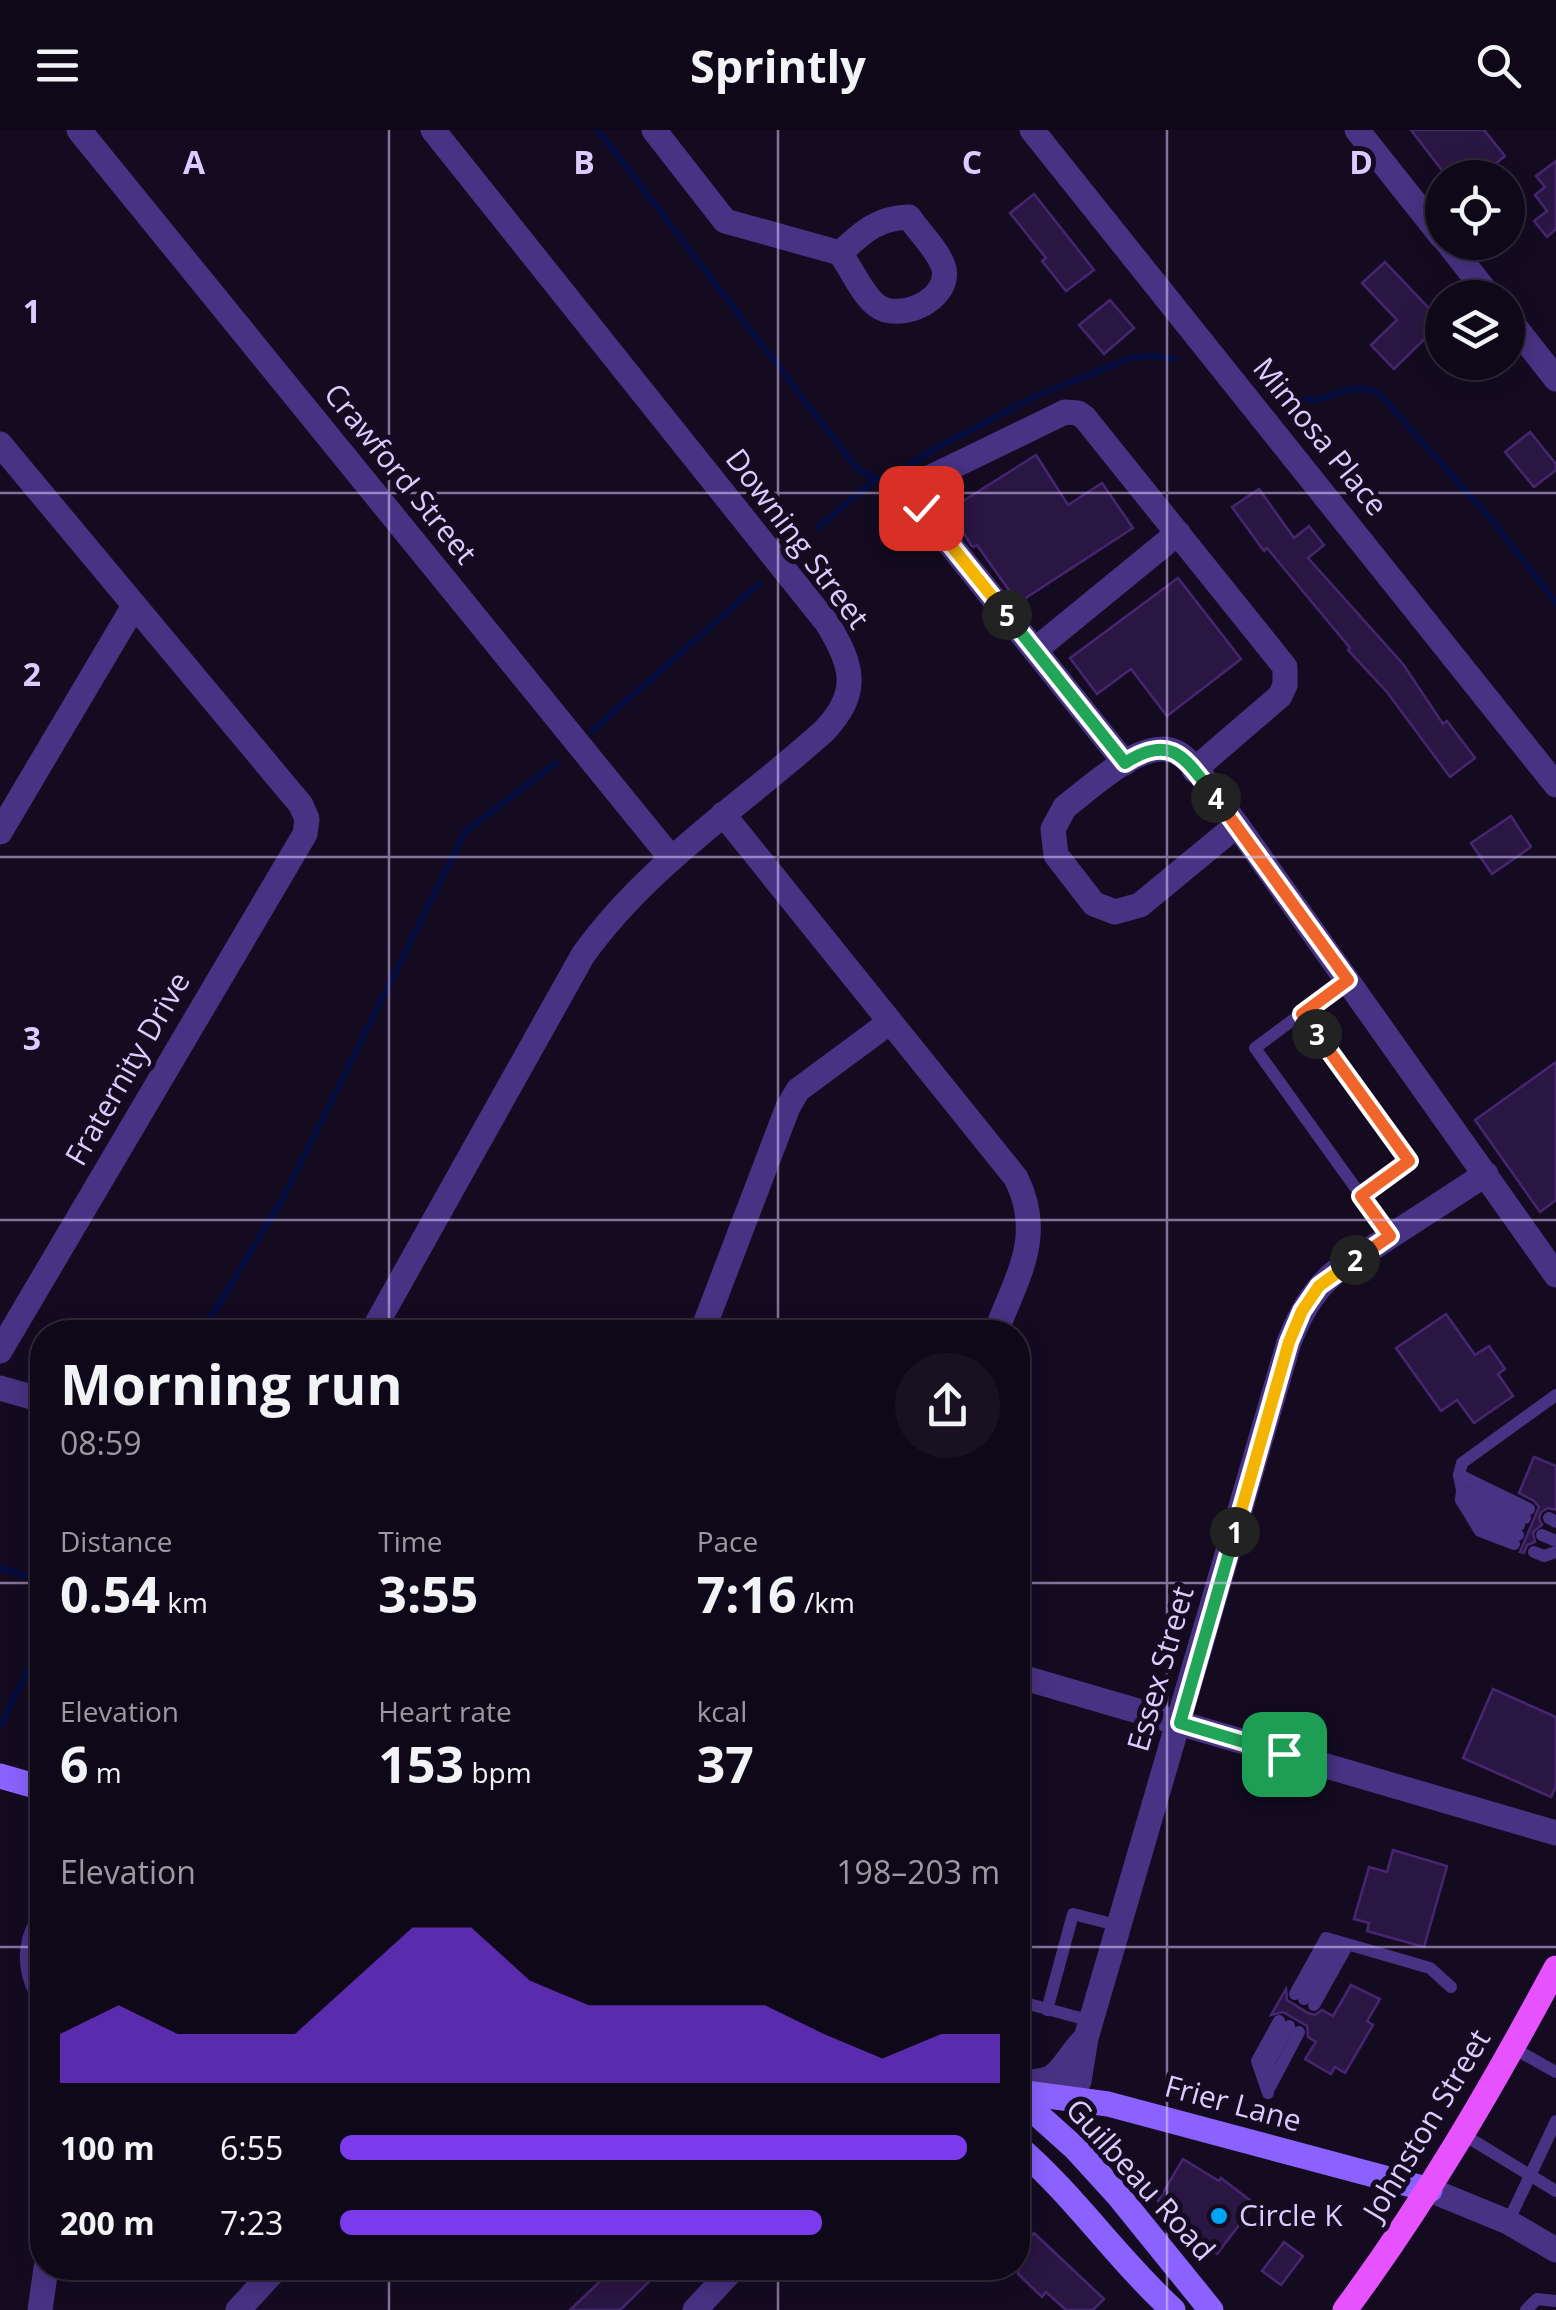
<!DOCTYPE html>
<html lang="en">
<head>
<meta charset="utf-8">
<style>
	:root { --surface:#0f0819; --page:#181122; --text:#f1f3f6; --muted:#9b9aa2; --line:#2f2938; --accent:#7c3aed }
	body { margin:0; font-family:"Open Sans",sans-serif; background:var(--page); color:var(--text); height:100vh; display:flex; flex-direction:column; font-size:38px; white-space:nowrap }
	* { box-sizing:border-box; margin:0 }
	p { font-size:32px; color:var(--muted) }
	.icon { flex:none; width:55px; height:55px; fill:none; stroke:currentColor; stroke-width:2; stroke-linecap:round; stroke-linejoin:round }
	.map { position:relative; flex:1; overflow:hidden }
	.drawer { position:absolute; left:30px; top:1190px; width:1000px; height:960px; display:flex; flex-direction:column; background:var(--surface); border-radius:40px; box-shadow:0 5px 25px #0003,0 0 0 2px var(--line) }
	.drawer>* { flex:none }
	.tools { position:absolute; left:1425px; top:30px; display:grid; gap:20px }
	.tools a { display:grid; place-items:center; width:100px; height:100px; border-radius:50%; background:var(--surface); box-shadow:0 5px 25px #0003,0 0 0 2px var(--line); font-size:50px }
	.pin { position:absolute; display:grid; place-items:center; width:85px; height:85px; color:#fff; margin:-42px; border-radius:20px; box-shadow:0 5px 15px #0006 }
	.km { position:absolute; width:50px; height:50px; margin:-25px; border-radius:50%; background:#222; color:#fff; font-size:28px; line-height:50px; text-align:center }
	.round { display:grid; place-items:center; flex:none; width:105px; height:105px; border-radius:52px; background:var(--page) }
	.head { display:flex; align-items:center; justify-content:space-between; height:170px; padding:0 30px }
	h1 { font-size:55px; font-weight:700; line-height:75px }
	.metrics { display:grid; grid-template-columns:repeat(3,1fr); gap:15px; height:170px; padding:10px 30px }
	.metrics div { display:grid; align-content:center }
	.metrics b { font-size:50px; font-weight:700 }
	.metrics small { font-size:28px; font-weight:400 }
	.metrics p { font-size:28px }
	.chart { height:280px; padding:20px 30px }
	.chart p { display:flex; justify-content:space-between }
	.chart svg { width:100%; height:180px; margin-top:10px; fill:var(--accent); opacity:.7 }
	ul { padding:0 30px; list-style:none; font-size:32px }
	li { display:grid; grid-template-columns:160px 120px 1fr; align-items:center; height:75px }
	li i { height:25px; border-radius:12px; background:var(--accent) }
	header { display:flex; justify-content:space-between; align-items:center; height:130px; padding:0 30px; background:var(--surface); font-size:45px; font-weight:700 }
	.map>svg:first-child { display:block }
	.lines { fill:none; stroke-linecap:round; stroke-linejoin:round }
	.stream { stroke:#050d40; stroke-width:6 }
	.building { fill:#2a1643; stroke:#462671; stroke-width:2.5 }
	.lane { stroke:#483284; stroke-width:12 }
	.street { stroke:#483284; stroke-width:25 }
	.secondary { stroke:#8b62ff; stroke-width:25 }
	.primary { stroke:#e652ff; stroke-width:25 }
	.split-1-casing { stroke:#fff; stroke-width:20 }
	.split-2-casing { stroke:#fff; stroke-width:20 }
	.split-3-casing { stroke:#fff; stroke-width:20 }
	.split-4-casing { stroke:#fff; stroke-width:20 }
	.split-5-casing { stroke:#fff; stroke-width:20 }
	.split-6-casing { stroke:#fff; stroke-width:20 }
	.split-1 { stroke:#22a559; stroke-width:12 }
	.split-2 { stroke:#f5b400; stroke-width:12 }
	.split-3 { stroke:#f0652b; stroke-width:12 }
	.split-4 { stroke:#f0652b; stroke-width:12 }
	.split-5 { stroke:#22a559; stroke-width:12 }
	.split-6 { stroke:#f5b400; stroke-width:12 }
	.grid { fill:none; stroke:#ddcbff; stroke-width:2.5; stroke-opacity:0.55 }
	.poi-dot { fill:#00a4f6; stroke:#140b21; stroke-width:4 }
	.labels { text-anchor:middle; stroke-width:10; stroke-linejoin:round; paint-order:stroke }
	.street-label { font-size:30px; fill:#ddcbff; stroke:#140b21 }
	.poi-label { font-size:30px; fill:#ddcbff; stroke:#140b21; text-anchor:start }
	.grid-label { font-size:32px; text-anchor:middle; font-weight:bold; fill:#ddcbff; stroke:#140b21; stroke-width:10; stroke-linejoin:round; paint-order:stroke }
</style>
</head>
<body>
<header><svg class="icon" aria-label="menu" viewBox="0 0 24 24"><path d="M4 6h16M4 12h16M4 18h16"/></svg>Sprintly<svg class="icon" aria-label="search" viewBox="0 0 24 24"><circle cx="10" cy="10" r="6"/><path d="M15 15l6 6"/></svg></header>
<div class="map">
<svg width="1556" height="2180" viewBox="0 0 1556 2180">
	<rect width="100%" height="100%" fill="#140b21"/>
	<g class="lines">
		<g class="stream">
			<polyline points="598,0 850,330 859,340 876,349"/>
			<path d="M 1264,259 C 1277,263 1292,270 1305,270 C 1337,271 1342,250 1379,263 L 1495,394 L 1556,473"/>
			<polyline points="818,397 876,349 902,341 932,320 1036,266 1130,228 1152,226 1175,229"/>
			<polyline points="592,601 759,454"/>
			<polyline points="202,1202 283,1068 465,702 557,632"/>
			<polyline points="0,1438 42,1450"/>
			<polyline points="0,1597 42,1511"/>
		</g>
	</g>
	<g class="building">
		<polygon points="1411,0 1484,0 1505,26 1478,48 1448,48"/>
		<polygon points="1556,31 1556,99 1547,107 1534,91 1547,81 1535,65 1545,57 1536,46"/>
		<polygon points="1034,64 1094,140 1066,161 1042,131 1046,128 1010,83"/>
		<polygon points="1385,132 1442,192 1394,239 1371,215 1397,190 1362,153"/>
		<polygon points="1110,170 1134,198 1104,224 1079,195"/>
		<polygon points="1530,302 1556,334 1556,340 1534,357 1505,322"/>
		<polygon points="1036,325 1068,375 1102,353 1133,398 1018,473 977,415 973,417 971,415 949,380"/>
		<polygon points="1259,359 1294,408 1309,396 1324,415 1308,428 1403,534 1443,594 1447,591 1475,628 1450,647 1387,562 1348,520 1350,518 1267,418 1264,421 1232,377"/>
		<polygon points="1178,448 1241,529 1167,586 1131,539 1097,564 1070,528"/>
		<polygon points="1511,686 1531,717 1492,744 1471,713"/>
		<polygon points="1556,932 1556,1070 1540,1082 1475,990"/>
		<polygon points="1446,1184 1475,1225 1489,1216 1505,1239 1498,1244 1513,1266 1474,1293 1457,1270 1441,1281 1396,1218"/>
		<polygon points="1534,1327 1556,1336 1556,1380 1548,1378 1541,1382 1539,1389 1542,1395 1533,1402 1535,1412 1527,1415 1524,1423 1520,1422 1539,1377 1534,1371 1519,1363"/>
		<polygon points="1493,1559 1556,1587 1556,1656 1551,1667 1463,1628"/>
		<polygon points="1393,1720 1447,1736 1424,1817 1367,1801 1369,1793 1354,1789 1369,1737 1387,1742"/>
		<polygon points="1351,1855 1380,1869 1367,1891 1373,1895 1345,1943 1335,1937 1331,1944 1305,1929 1316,1912 1308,1907 1307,1896 1283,1882 1271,1885 1286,1859 1287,1870 1308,1883 1315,1885 1322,1880 1333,1886"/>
		<polygon points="1183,2029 1219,2051 1221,2048 1255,2074 1217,2124 1183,2099 1189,2090 1158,2071"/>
		<polygon points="1034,2103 1104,2169 1093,2180 1066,2180 1046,2162 1042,2167 1018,2144 1018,2120"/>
		<polygon points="1284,2112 1303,2126 1281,2155 1262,2141"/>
		<polygon points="614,2138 663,2138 620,2180 570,2180"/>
	</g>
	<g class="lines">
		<g class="lane">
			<polyline points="1347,850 1255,918 1390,1106"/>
			<polyline points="1302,884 1409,1031 1361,1067"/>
			<polyline points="1459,1345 1462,1360 1525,1388"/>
			<polyline points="1462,1360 1461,1370 1519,1395"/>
			<polyline points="1462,1372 1471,1386 1518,1405"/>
			<polyline points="1529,1379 1459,1345 1462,1333 1556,1265"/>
			<polyline points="1472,1388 1480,1401 1514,1414"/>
			<polyline points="1549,1388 1556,1392"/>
			<polyline points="1542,1405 1556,1411"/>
			<polyline points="1534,1422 1544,1426 1556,1422"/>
			<polyline points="1295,1864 1326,1808 1430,1838 1451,1857"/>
			<polyline points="1304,1869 1336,1813"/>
			<polyline points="1018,1871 1091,1891"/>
			<polyline points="1314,1875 1347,1816"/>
			<polyline points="1047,1880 1073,1784 1120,1796"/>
			<polyline points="1513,1918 1556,1942"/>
			<polyline points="1268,1953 1269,1933 1289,1896"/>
			<polyline points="1270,1957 1299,1902"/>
			<polyline points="1268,1963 1257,1931 1279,1891"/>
			<polyline points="1464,2005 1556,2061"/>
			<polyline points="1508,2092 1556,1991"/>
			<polyline points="1526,2180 1537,2169 1556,2171"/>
		</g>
		<g class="street">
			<polyline points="79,0 671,728"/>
			<path d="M 654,0 L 725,91 L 840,123 C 851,138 862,164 876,175 C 899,193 950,170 944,139 C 940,122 919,102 909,87 C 877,88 863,102 840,123"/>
			<polyline points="1032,0 1556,655"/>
			<polyline points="1357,0 1442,107"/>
			<polyline points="1447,112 1491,168"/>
			<polyline points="1508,188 1556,249"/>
			<polyline points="0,314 301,675 307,689 305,704 0,1221"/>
			<polyline points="1035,520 1178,403"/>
			<path d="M 1125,633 L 921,378 C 918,365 922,357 931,347 L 1065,282 L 1078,283 L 1085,288 L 1285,537 L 1285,555 L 1280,566 L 1194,640"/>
			<path d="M 723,684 L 1016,1048 C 1045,1106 1017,1146 996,1202"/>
			<path d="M 1237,695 L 1140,775 L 1115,782 L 1094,774 L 1056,725 L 1053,699 L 1065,677 C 1091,658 1145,604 1178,623 C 1198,635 1222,676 1237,695 L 1556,1145"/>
			<polyline points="0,702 134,476"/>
			<path d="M 372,1202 L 583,825 C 648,734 742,675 824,601 C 861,563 853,535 827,493 L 433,0"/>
			<polyline points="702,1202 788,977 798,960 890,892"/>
			<polyline points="0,1258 42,1270"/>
			<polyline points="1018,1546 1556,1703"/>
			<path d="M 42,1793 C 28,1817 30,1840 42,1863"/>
			<path d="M 1018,1951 C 1063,1955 1058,1937 1083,1911"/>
			<path d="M 1061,1967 L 1079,1951 L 1086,1908 L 1289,1212 C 1300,1185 1311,1163 1334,1143 L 1486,1044"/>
			<polyline points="1430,2060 1508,2092 1556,2120"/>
			<polyline points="40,2180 46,2138"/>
			<polyline points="238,2180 277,2138"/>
			<polyline points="695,2180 734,2138"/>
		</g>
		<g class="secondary">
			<polyline points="0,1646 42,1658"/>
			<polyline points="1018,1962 1108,1974 1430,2060"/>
			<polyline points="1018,1967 1076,2019 1117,2064 1211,2180"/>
			<path d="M 1018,2017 C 1075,2066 1117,2129 1173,2180"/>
		</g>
		<path class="primary" d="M 1345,2180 C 1426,2071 1492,1957 1556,1838"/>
	</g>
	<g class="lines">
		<defs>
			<polyline id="split-1" points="1235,1402 1180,1593 1284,1624"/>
			<polyline id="split-2" points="1235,1402 1289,1212 1302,1181 1319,1156 1355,1130"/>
			<polyline id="split-3" points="1317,904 1409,1031 1361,1066 1390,1106 1355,1130"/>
			<polyline id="split-4" points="1216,668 1348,850 1302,884 1317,904"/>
			<path id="split-5" d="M 1007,485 L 1125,633 C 1174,601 1187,632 1216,668"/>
			<polyline id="split-6" points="921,378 1007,485"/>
		</defs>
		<use href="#split-1" class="split-1-casing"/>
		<use href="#split-2" class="split-2-casing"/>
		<use href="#split-3" class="split-3-casing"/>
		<use href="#split-4" class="split-4-casing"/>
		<use href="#split-5" class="split-5-casing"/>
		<use href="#split-6" class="split-6-casing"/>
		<use href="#split-1" class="split-1"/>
		<use href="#split-2" class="split-2"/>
		<use href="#split-3" class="split-3"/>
		<use href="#split-4" class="split-4"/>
		<use href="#split-5" class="split-5"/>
		<use href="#split-6" class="split-6"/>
	</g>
	<path class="grid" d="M 389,0 L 389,1202M 778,0 L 778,1202M 1167,0 L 1167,2180M 0,363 L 1556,363M 0,727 L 1556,727M 0,1090 L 1556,1090M 0,1453 L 42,1453M 1018,1453 L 1556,1453M 0,1817 L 42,1817M 1018,1817 L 1556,1817M 389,2138 L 389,2180M 778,2138 L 778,2180"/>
	<circle class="poi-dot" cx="1219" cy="2086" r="10"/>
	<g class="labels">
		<g class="street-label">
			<text transform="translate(1320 307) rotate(51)" y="10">Mimosa Place</text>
			<text transform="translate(400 344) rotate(51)" y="10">Crawford Street</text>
			<text transform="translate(797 409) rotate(53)" y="10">Downing Street</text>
			<text transform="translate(128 939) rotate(-60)" y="10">Fraternity Drive</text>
			<text transform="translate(1161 1539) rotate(-74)" y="10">Essex Street</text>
			<text transform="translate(1233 1974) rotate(15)" y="10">Frier Lane</text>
			<text transform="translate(1427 1995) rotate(-59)" y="10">Johnston Street</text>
			<text transform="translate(1140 2050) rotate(48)" y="10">Guilbeau Road</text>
		</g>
		<g class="poi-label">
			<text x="1239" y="2096">Circle K</text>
		</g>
	</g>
	<g class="grid-label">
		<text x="194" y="44">A</text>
		<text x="584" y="44">B</text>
		<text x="972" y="44">C</text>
		<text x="1361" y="44">D</text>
		<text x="32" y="193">1</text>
		<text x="32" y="556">2</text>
		<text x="32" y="920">3</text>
	</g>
</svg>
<div class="tools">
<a><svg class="icon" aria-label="locate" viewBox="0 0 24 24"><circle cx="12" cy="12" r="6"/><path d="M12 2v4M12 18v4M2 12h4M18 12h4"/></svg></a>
<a><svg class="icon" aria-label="layers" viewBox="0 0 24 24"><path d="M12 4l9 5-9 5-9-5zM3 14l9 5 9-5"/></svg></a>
</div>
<div class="pin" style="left:1284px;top:1624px;background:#1e9e55"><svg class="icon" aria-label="arrive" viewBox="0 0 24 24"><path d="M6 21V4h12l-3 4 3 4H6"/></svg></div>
<div class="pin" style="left:921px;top:378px;background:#d93025"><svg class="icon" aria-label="check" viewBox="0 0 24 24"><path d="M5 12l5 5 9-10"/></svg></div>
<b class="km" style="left:1235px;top:1402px">1</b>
<b class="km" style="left:1355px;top:1130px">2</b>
<b class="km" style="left:1317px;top:904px">3</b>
<b class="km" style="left:1216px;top:668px">4</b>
<b class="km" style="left:1007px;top:485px">5</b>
<section class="drawer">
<div class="head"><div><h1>Morning run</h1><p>08:59</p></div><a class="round"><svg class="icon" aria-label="share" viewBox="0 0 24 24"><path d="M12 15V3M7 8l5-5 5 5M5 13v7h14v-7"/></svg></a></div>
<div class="metrics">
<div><p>Distance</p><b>0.54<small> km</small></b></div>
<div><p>Time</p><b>3:55</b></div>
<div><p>Pace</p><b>7:16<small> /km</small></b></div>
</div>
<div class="metrics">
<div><p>Elevation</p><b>6<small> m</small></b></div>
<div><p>Heart rate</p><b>153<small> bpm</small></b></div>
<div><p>kcal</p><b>37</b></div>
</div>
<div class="chart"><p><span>Elevation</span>198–203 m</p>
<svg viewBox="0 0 160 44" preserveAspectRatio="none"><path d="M0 44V32L10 25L20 32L30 32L40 32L50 19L60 6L70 6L80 19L90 25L100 25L110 25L120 25L130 32L140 38L150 32L160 32V44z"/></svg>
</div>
<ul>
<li><b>100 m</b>6:55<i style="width:95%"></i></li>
<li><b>200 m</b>7:23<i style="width:73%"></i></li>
</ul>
</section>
</div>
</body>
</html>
